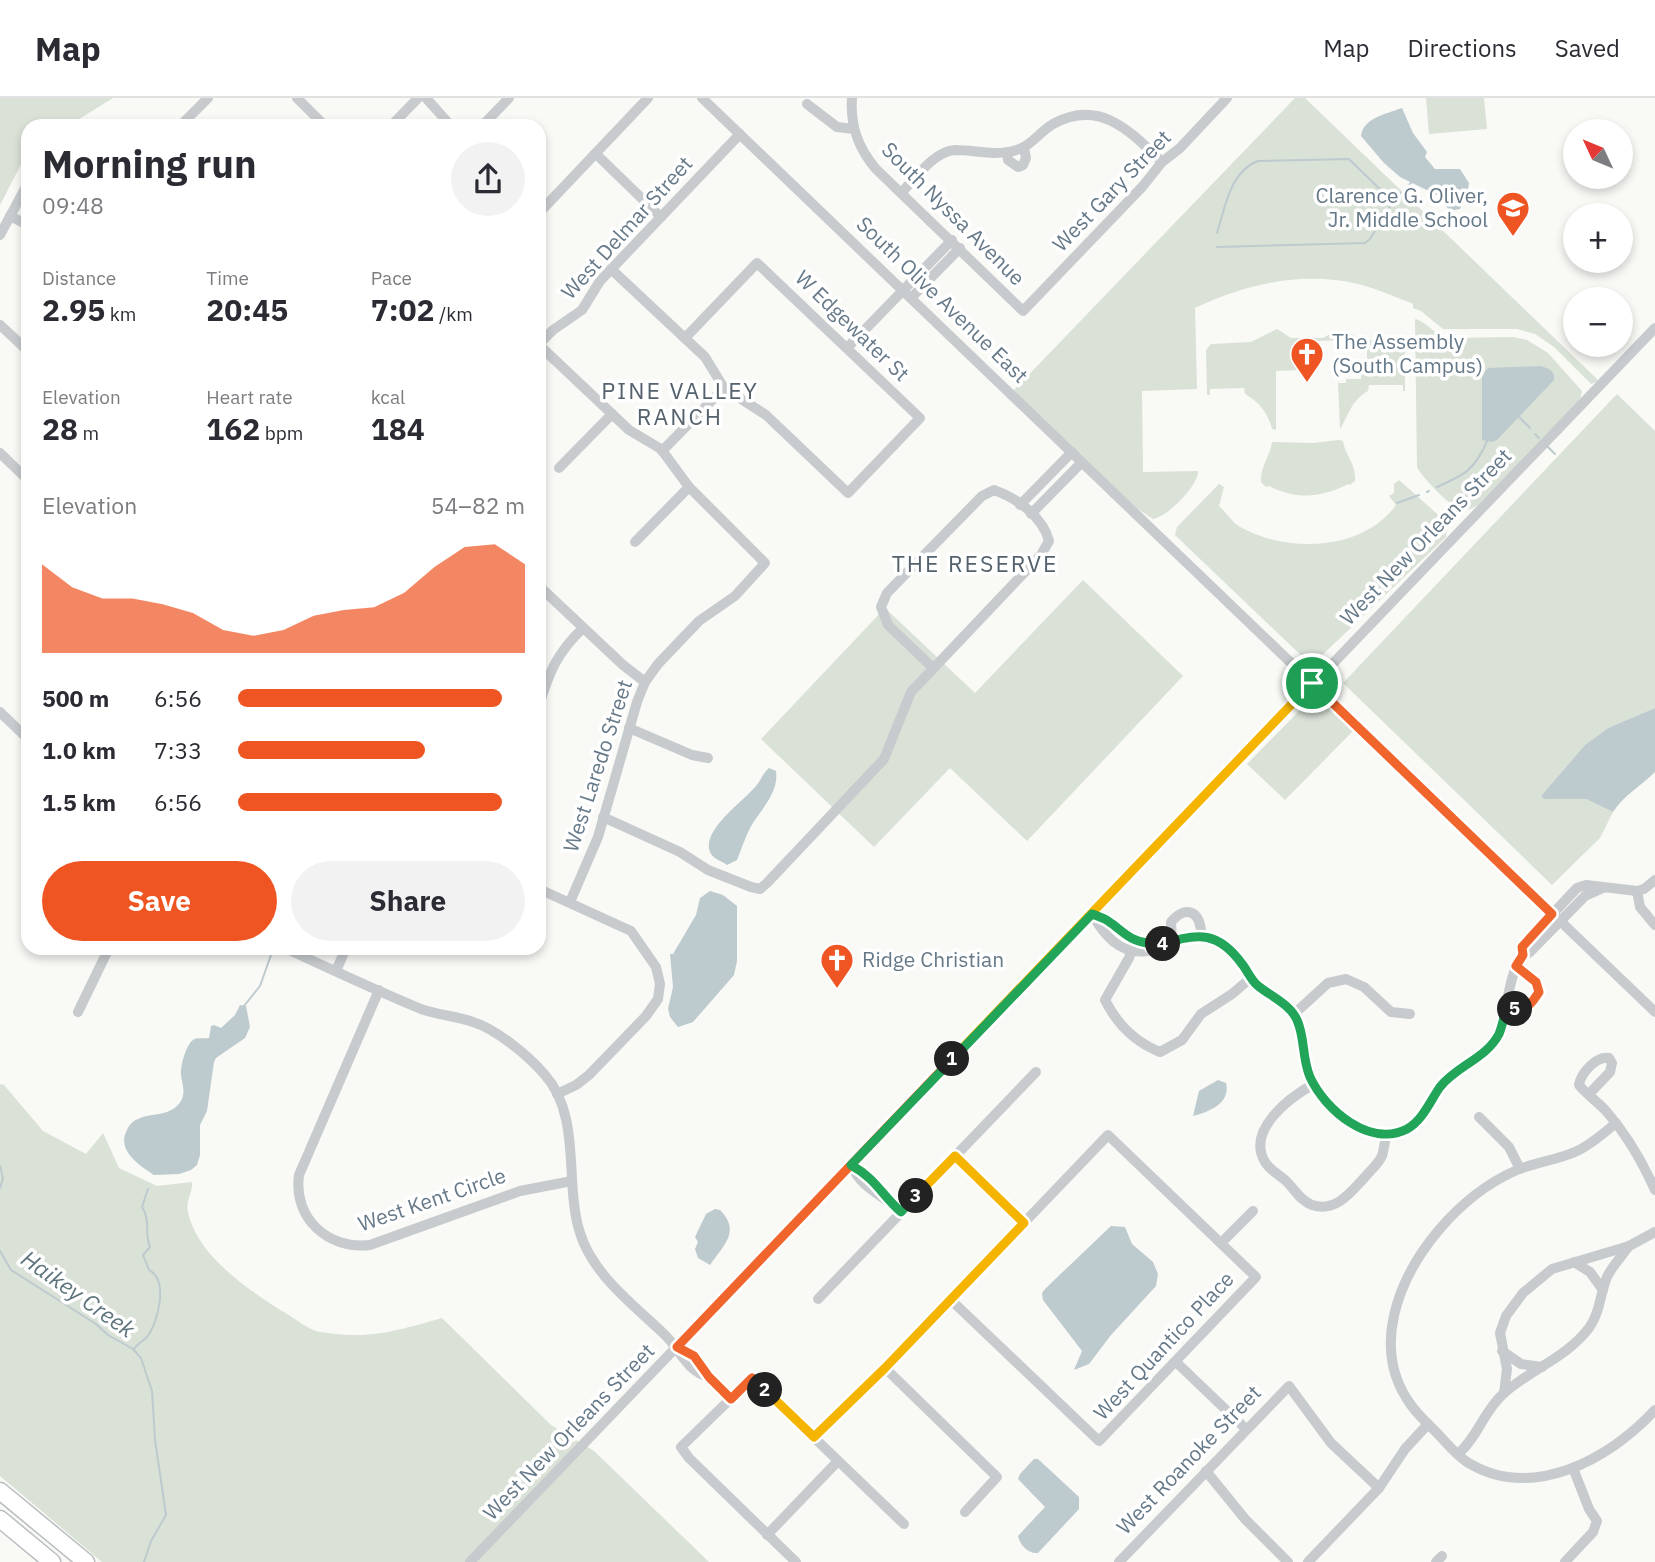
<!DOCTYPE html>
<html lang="en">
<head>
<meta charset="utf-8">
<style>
	:root { --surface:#fff; --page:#f2f2f3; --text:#2b2b33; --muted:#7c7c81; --line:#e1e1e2; --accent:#e52 }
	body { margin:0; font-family:"IBM Plex Sans",sans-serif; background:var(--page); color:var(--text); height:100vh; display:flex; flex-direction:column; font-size:26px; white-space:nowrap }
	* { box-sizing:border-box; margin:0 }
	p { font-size:23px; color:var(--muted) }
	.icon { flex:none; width:38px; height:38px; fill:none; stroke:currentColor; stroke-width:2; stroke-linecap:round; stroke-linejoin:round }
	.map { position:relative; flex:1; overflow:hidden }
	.side { position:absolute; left:21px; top:21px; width:525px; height:836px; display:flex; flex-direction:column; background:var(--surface); border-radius:21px; box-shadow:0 4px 10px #0003 }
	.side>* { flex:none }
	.needle { width:46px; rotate:314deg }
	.tools { position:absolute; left:1563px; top:21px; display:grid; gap:14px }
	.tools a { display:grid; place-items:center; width:70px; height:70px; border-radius:50%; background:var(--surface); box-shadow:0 4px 10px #0003; font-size:35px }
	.pin { position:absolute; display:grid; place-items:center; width:60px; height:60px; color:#fff; margin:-30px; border:4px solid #fff; border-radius:50%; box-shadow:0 2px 7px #0007 }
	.km { position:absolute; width:35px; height:35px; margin:-18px; border-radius:50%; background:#222; color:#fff; font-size:19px; line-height:35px; text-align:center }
	.round { display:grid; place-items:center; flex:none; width:74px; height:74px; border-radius:37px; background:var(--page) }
	.summary { display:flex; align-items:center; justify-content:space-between; height:119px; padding:0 21px }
	h1 { font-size:38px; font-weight:800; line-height:52px }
	.stats { display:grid; grid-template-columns:repeat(3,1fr); gap:10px; height:119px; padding:7px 21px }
	.stats div { display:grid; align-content:center }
	.stats b { font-size:30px; font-weight:800 }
	.stats small { font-size:19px; font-weight:400 }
	.stats p { font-size:19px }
	.chart { height:196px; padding:14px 21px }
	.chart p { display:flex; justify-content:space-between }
	.chart svg { width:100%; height:126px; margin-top:7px; fill:var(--accent); opacity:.7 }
	.action { display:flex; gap:14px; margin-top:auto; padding:14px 21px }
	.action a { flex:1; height:80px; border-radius:42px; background:var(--accent); color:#fff; font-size:28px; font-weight:800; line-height:80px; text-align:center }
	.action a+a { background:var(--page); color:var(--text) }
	ul { padding:0 21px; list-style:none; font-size:23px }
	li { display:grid; grid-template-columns:112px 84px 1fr; align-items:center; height:52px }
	li i { height:18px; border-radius:9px; background:var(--accent) }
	header { display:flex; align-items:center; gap:42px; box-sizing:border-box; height:98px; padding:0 35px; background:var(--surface); border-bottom:2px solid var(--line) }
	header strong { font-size:33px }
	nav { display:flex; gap:38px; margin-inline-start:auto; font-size:24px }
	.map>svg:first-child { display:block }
	.green { fill:#dae1d7 }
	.water { fill:#bdcace }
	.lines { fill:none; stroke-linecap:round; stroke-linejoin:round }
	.stream { stroke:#bdcace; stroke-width:2 }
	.highway-casing { stroke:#b9bdc0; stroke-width:19 }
	.minor { stroke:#c7cbce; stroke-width:10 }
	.highway { stroke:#fff; stroke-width:16 }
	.split-1-casing { stroke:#fff; stroke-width:14 }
	.split-2-casing { stroke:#fff; stroke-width:14 }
	.split-3-casing { stroke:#fff; stroke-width:14 }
	.split-4-casing { stroke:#fff; stroke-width:14 }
	.split-5-casing { stroke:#fff; stroke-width:14 }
	.split-6-casing { stroke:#fff; stroke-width:14 }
	.split-1 { stroke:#f5b400; stroke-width:9 }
	.split-2 { stroke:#f0652b; stroke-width:9 }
	.split-3 { stroke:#f5b400; stroke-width:9 }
	.split-4 { stroke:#22a559; stroke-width:9 }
	.split-5 { stroke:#22a559; stroke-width:9 }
	.split-6 { stroke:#f0652b; stroke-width:9 }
	.labels { text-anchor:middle; stroke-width:7; stroke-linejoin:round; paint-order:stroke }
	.street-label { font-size:21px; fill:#667989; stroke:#fff }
	.poi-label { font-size:21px; fill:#667989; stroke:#fff; text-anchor:start }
	.neighbourhood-label { font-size:23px; letter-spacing:2px; fill:#55626e; stroke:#fff }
	.water-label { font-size:23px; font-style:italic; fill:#5d747d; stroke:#fff }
</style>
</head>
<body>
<header>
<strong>Map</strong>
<nav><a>Map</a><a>Directions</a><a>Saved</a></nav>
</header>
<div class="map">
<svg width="1655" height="1464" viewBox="0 0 1655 1464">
	<rect width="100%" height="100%" fill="#f9f9f6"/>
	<g class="green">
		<polygon points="0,0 113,0 68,28 28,28 28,53 0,107"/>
		<path d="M 1295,0 L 1305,0 L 1599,283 L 1591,286 L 1554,249 L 1535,236 L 1517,231 L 1443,231 L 1421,213 L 1413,210 L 1413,206 L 1409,204 C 1392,198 1375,190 1358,186 C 1302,173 1246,186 1195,210 L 1197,291 L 1142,293 L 1143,374 L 1198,373 C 1199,387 1167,419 1153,421 L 1132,407 L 1013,293 Z"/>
		<polygon points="1426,0 1484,0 1487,31 1429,36"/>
		<path d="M 1415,221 C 1427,224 1434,236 1446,240 L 1513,239 L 1527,242 L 1548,255 L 1582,293 L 1580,302 L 1478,407 C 1473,410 1468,413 1462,412 C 1452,411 1421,378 1417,369 Z"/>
		<path d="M 1277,231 L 1291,240 L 1301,240 L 1303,259 L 1299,260 L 1299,272 L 1276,273 L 1276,332 L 1272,331 C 1268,315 1259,304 1245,296 L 1244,290 L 1210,291 L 1210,297 L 1207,297 L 1206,252 L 1211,246 L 1251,244 Z"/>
		<path d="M 1330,236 L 1353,236 C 1364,246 1384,242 1399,241 L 1405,248 L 1405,293 L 1403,293 L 1403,287 L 1369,287 L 1368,293 C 1351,302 1348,319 1340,331 L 1338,285 L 1346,285 L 1346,281 L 1361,281 L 1361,273 L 1367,272 L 1367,249 L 1360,249 L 1360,242 L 1313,243 L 1313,240 L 1323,240 Z"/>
		<polygon points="1617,296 1655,333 1655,610 1608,630 1585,647 1541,698 1544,701 1586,701 1613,714 1600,740 1552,787 1343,585"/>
		<path d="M 1339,342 L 1343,343 C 1346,360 1356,364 1355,383 L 1350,387 L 1348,386 C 1321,400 1296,402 1269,388 L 1266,389 L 1261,384 C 1260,368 1270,359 1272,344 L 1313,345 Z"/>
		<path d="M 1399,382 L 1444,422 L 1447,429 L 1446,439 L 1315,564 L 1309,565 L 1175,437 L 1177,429 L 1219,386 L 1224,389 L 1219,408 C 1227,415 1232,425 1242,430 C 1289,455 1363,453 1396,407 L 1389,398 L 1394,395 L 1394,386 Z"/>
		<polygon points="1083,482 1183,578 1027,743 950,670 874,749 761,641 885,510 975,595"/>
		<polygon points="1312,603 1323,604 1353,633 1285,702 1247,666 1307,605"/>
		<path d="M 0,986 L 4,987 L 43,1033 L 86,1056 L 103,1035 L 119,1070 L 157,1088 L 192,1084 C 193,1094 185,1104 188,1115 C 199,1160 250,1193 287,1216 C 297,1222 309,1232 320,1234 C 369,1242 396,1233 442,1220 L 551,1327 L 594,1353 L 709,1464 L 102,1464 L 0,1378 Z"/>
	</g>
	<g class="water">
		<path d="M 1402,10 L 1413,35 L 1427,54 L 1425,59 L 1435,71 L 1460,71 L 1469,85 L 1467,97 L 1460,111 L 1449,113 L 1441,99 L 1400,79 L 1384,65 L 1361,38 C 1363,20 1386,16 1402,10 Z"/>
		<path d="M 1541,268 C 1549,271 1555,272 1554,282 L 1497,342 L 1492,344 L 1482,342 L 1482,277 L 1488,270 Z"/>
		<path d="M 1655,610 L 1655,674 C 1641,688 1624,697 1613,714 L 1586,701 L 1544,701 L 1541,698 L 1585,647 L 1608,630 Z"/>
		<path d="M 769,670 L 776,673 C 779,696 760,712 750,730 C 745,740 741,752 737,762 L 727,767 C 722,763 713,761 710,754 C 701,732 745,702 756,688 C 761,682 763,675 769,670 Z"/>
		<polygon points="710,793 723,797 737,808 737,863 734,877 693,924 678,929 670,919 668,911 673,889 670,856 673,856 696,817 700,800"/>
		<path d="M 240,907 L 246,908 L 250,929 L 245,940 L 216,960 L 214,964 L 207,1013 L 200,1027 L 200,1057 L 197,1067 L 191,1072 L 179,1076 L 154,1077 C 139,1067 116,1052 127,1032 C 129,1027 133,1023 138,1021 C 153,1014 171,1019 181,1003 C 186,994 182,986 181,977 C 180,969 186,947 193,942 C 197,939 204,941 209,940 L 211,928 L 214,927 L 221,930 L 235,917 Z"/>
		<path d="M 1218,982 L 1226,985 C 1231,1005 1209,1014 1193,1018 L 1199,993 Z"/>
		<path d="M 715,1111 L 720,1112 C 741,1133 724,1147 710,1167 L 698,1160 L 695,1151 L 698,1144 L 695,1139 L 706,1116 Z"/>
		<polygon points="1111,1128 1125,1129 1132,1146 1153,1164 1158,1176 1156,1188 1111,1237 1089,1266 1074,1272 1082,1253 1043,1202 1042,1195 1046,1190"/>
		<path d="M 1034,1361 L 1038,1361 L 1079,1399 L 1079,1411 L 1038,1455 C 1028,1456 1020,1447 1018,1438 L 1045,1409 L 1018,1381 L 1020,1376 Z"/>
	</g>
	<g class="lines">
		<g class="stream">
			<path d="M 1217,135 C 1225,110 1230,73 1258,63 L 1349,61 L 1393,104"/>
			<polyline points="1217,149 1365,145 1370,141 1394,102 1411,85"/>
			<polyline points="1519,319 1530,330"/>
			<polyline points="1535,336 1539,340"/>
			<polyline points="1548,349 1555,356"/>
			<path d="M 1437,389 C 1464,377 1475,372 1487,343"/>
			<polyline points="1427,394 1429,393"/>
			<polyline points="1397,405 1419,397"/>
			<polyline points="244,908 260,888 271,857"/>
			<polyline points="0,1068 3,1080 0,1090"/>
			<polyline points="0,1153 11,1172 96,1226 108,1237 133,1251 141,1260 152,1293 155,1342 166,1417 151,1443 144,1464"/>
			<path d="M 134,1251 C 137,1246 143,1243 147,1239 C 158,1225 169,1182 149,1172 L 143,1157 L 150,1149 C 144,1135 151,1123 142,1109 L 148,1091"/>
		</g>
		<defs>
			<g id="highway">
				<polyline points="0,1393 86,1464"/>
				<polyline points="0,1421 52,1464"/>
			</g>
		</defs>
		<use href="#highway" class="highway-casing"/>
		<g class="minor">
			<polyline points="297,0 325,28"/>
			<polyline points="426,0 451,28"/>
			<polyline points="702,0 1655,914"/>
			<path d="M 852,0 C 850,28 858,50 876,71 L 1023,213 L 1143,88 L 1162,64 L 1180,50 L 1227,0"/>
			<polyline points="807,6 837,29 854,31"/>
			<polyline points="180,28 208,0"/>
			<polyline points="391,28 418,0"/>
			<polyline points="482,28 509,0"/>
			<polyline points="1007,54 1008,62 1018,69 1023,67 1026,60 1024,50"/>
			<polyline points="596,56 661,119"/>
			<path d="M 901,95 C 915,81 934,53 955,52 C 975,52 993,58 1013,53 C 1031,49 1038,35 1053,26 C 1100,0 1131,34 1162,64"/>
			<polyline points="539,115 648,0"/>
			<polyline points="10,118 28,127"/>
			<polyline points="0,137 28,85"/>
			<polyline points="611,171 705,259 724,290 766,317 848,395 920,320 757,165 685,240"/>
			<polyline points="911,200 960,150"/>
			<polyline points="0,227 28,253"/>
			<polyline points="539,246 553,232 582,212 600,183 740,36"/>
			<polyline points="539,247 629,332 661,351 689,389 765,465 735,498 699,523 658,566 645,584 637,604 598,739 570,804"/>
			<polyline points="847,250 952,142"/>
			<polyline points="662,353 724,290"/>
			<polyline points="0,355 28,382"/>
			<polyline points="559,370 612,316"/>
			<polyline points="1020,407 1072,354"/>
			<polyline points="1031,416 1082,364"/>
			<polyline points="635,444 689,389"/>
			<polyline points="539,488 623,567 645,584"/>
			<path d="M 539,608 C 549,574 557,555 583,530"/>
			<polyline points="0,614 28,641"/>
			<polyline points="629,630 692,657 708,660"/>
			<path d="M 603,719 L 680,754 L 708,772 L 751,789 L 760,791 L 767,785 L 884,661 L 911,594 L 1041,457 L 1049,443 C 1043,419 1017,400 994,392 L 982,398 L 887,495 L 881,509 L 888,527 L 933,570"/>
			<polyline points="539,791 631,833 656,869 660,886 658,901 646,918 589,977 576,987 557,996"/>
			<polyline points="1637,793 1640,809 1655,827"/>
			<path d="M 1092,816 C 1104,837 1120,857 1147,853 L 1151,849 C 1180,843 1211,827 1234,855 C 1242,865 1248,877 1255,886 C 1267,899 1286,904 1296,920 C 1300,926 1300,937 1302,945 C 1308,978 1314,991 1338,1013 C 1362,1035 1396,1050 1421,1019 C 1431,1007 1437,992 1448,980 C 1464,963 1489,958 1499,935 C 1509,914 1507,863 1530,854 L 1585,798 L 1603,790"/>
			<polyline points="1092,816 1109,824 1128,840 1148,845 1151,849"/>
			<path d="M 1135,843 L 1129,860 L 1105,902 C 1117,926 1135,944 1160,954 L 1182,942 L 1201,916 L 1232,896 L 1252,879"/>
			<path d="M 1172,843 L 1171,824 C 1187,805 1202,815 1201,838"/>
			<path d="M 285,850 C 330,871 375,892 421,911 C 438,917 456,918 473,924 C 496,931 529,958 545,977 C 582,1019 564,1085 580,1135 C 593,1177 634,1207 664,1236 C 680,1251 686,1273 709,1279"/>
			<polyline points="1523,857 1522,849 1526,844 1577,790 1586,787 1637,793 1644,791 1655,782"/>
			<polyline points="336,873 346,850"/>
			<path d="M 379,892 L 299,1077 C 293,1120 328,1152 370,1147 L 520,1093 L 572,1083"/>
			<polyline points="1506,911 1528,909 1539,894 1536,884 1516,868"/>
			<polyline points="78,914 109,850"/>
			<polyline points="1293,917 1328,885 1346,881 1364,889 1391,914 1410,916"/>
			<path d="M 1314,986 C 1290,999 1246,1032 1265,1064 C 1270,1072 1278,1076 1285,1082 C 1294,1090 1300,1103 1312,1107 C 1336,1115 1351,1094 1365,1079 C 1371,1072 1378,1066 1382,1058 C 1384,1051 1385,1044 1386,1037"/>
			<path d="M 1590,995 L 1610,974 L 1612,965 L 1609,960 C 1596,958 1581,975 1579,987 C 1586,996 1598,1004 1606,1013 C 1627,1037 1642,1063 1655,1092"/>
			<polyline points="1479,1019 1509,1049 1520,1071"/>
			<path d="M 1616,1025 C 1604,1035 1592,1046 1577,1053 C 1558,1062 1536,1064 1517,1072 C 1487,1085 1459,1108 1438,1133 C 1398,1181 1370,1251 1411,1307 C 1418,1317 1428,1326 1436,1334 C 1446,1344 1455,1356 1467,1364 C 1531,1404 1609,1362 1655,1312"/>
			<polyline points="955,1058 1024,1125"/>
			<path d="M 851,1067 C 863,1092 882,1096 901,1114"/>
			<path d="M 851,1067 C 866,1075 877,1083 884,1099"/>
			<polyline points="1221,1145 1253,1113"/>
			<polyline points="1574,1164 1590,1174 1603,1192"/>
			<polyline points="818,1201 1036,974"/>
			<polyline points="677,1249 694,1258 709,1279 731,1301"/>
			<polyline points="1502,1253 1521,1266 1542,1269"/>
			<polyline points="1176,1264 1246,1331"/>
			<polyline points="885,1270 997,1379 965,1414"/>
			<polyline points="1504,1295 1507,1271 1500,1235 1506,1218 1523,1195 1552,1171 1629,1148 1655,1134"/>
			<polyline points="814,1339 885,1270 1108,1037 1256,1179 1099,1343 951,1202"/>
			<path d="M 1458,1356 C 1477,1340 1484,1313 1503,1296 C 1531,1271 1566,1260 1589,1230 C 1600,1215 1600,1196 1607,1179 C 1612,1168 1622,1158 1629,1148"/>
			<polyline points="1206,1373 1245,1421 1288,1464"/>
			<polyline points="767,1437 838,1363"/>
			<polyline points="470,1464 1655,230"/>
			<polyline points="796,1464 689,1360 681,1349 752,1280 904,1426"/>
			<polyline points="1119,1464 1289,1288 1331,1345 1379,1390"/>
			<polyline points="1308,1464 1379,1390 1405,1351 1428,1326"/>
			<polyline points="1436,1464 1442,1458"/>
			<polyline points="1565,1464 1593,1434 1597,1423 1589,1411 1573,1370"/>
		</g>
		<use href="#highway" class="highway"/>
	</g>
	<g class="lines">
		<defs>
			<polyline id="split-1" points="952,961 1312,585"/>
			<polyline id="split-2" points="765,1292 752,1280 731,1301 709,1279 694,1258 677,1249 952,961"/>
			<polyline id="split-3" points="765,1292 814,1339 885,1270 1024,1125 955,1058 916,1098"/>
			<path id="split-4" d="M 916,1098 L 901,1114 C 881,1096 876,1081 851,1067 L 1092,816 C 1097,818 1104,820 1108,823 C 1123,833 1129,843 1148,845 L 1151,849 L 1163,846"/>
			<path id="split-5" d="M 1163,846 C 1198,834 1219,834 1242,866 C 1247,872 1251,882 1257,887 C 1270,898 1290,906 1297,922 C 1305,939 1302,961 1310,979 C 1325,1012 1370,1050 1407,1031 C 1423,1022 1430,1003 1440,989 C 1456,968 1486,961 1499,936 C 1502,929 1504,919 1506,911 L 1515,911"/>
			<path id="split-6" d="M 1312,585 L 1552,816 L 1522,849 L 1523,857 L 1516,868 L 1536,884 L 1539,894 C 1532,905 1528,911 1515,911"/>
		</defs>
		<use href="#split-1" class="split-1-casing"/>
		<use href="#split-2" class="split-2-casing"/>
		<use href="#split-3" class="split-3-casing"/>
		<use href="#split-4" class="split-4-casing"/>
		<use href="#split-5" class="split-5-casing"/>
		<use href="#split-6" class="split-6-casing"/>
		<use href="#split-1" class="split-1"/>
		<use href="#split-2" class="split-2"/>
		<use href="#split-3" class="split-3"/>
		<use href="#split-4" class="split-4"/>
		<use href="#split-5" class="split-5"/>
		<use href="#split-6" class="split-6"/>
	</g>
	<defs>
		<symbol id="school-pin" viewBox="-11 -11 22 30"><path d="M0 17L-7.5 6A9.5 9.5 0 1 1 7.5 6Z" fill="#e52" stroke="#fff"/><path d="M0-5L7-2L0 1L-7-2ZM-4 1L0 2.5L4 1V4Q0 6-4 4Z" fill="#fff"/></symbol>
		<symbol id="church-pin" viewBox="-11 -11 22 30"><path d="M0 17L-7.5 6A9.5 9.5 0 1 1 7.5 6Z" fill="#e52" stroke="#fff"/><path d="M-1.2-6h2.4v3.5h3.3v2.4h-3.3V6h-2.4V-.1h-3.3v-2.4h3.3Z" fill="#fff"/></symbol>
	</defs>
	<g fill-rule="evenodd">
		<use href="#school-pin" x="1494" y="91" width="38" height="52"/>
		<use href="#church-pin" x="1288" y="237" width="38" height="52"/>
		<use href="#church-pin" x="818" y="843" width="38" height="52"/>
	</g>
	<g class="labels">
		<g class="street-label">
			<text transform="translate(1112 93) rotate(-46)" y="7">West Gary Street</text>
			<text transform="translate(953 116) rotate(45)" y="7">South Nyssa Avenue</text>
			<text transform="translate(627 130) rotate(-48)" y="7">West Delmar Street</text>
			<text transform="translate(942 202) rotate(44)" y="7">South Olive Avenue East</text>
			<text transform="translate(852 228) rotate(44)" y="7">W Edgewater St</text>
			<text transform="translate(1426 439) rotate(-46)" y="7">West New Orleans Street</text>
			<text transform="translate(598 668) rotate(-72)" y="7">West Laredo Street</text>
			<text transform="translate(432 1102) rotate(-19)" y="7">West Kent Circle</text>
			<text transform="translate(1164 1248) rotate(-47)" y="7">West Quantico Place</text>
			<text transform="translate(569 1334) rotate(-46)" y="7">West New Orleans Street</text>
			<text transform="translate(1189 1362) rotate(-46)" y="7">West Roanoke Street</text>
		</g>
		<g class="poi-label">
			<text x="1488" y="105" text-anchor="end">Clarence G. Oliver,<tspan x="1488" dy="24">Jr. Middle School</tspan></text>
			<text x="1332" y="251">The Assembly<tspan x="1332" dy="24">(South Campus)</tspan></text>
			<text x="862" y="869">Ridge Christian</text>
		</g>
		<g class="neighbourhood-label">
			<text x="680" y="301">PINE VALLEY<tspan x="680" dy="26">RANCH</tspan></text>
			<text x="975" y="474">THE RESERVE</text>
		</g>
		<g class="water-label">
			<text transform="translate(78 1196) rotate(35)" y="8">Haikey Creek</text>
		</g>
	</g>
</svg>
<div class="tools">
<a><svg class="needle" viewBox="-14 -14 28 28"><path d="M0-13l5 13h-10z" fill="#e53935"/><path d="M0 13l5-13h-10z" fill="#7c7c81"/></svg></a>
<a>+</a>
<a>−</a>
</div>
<div class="pin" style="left:1312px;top:585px;background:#1e9e55"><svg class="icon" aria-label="arrive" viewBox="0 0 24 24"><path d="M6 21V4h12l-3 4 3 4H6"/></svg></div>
<b class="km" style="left:952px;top:961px">1</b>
<b class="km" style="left:765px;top:1292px">2</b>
<b class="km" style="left:916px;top:1098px">3</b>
<b class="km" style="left:1163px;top:846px">4</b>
<b class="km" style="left:1515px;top:911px">5</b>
<section class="side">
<div class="summary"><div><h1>Morning run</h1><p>09:48</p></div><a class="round"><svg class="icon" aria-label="share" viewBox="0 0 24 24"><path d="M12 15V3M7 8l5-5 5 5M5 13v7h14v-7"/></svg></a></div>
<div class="stats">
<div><p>Distance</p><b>2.95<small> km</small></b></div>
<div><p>Time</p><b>20:45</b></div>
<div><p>Pace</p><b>7:02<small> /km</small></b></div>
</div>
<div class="stats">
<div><p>Elevation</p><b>28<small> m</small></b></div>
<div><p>Heart rate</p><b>162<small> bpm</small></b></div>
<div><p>kcal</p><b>184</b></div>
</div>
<div class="chart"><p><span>Elevation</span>54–82 m</p>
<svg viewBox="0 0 160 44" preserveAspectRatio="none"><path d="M0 44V13L10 21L20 25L30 25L40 27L50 30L60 36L70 38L80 36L90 31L100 29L110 28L120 23L130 14L140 7L150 6L160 13V44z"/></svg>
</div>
<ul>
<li><b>500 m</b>6:56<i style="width:92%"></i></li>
<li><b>1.0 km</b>7:33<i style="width:65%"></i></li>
<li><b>1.5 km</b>6:56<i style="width:92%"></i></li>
</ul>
<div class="action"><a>Save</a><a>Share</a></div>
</section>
</div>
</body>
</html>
